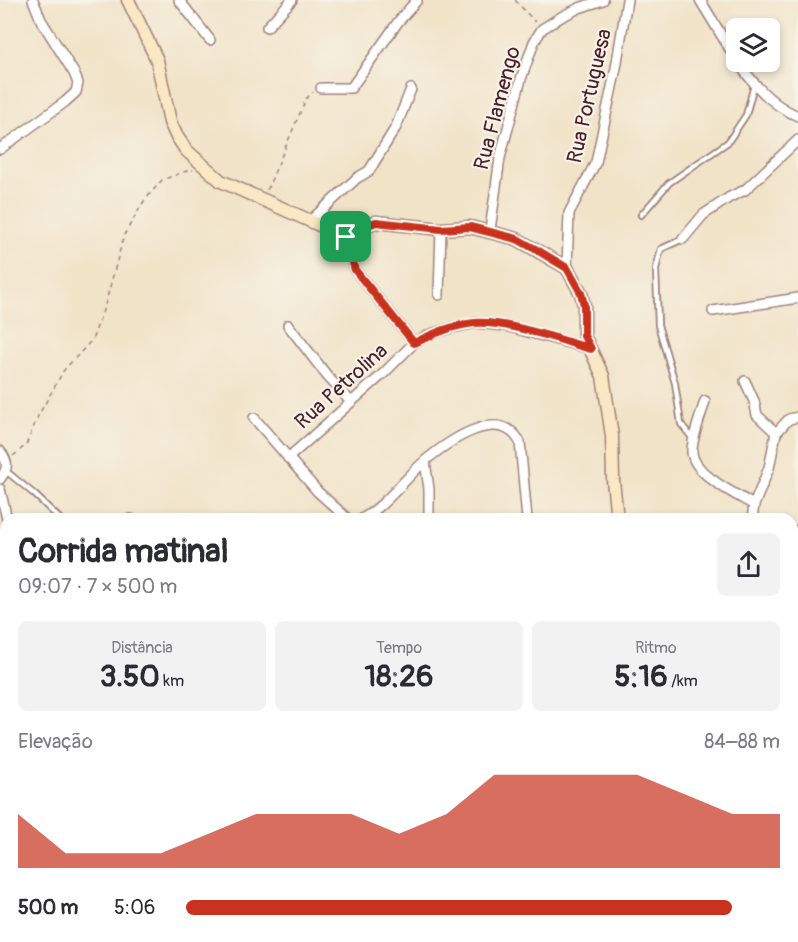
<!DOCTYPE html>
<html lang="pt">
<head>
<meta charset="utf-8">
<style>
	:root { --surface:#fff; --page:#f2f2f3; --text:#2b2b33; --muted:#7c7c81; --accent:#c8321e }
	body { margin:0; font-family:Pangolin,sans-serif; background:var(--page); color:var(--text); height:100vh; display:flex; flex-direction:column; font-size:22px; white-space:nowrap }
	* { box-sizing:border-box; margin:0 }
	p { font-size:20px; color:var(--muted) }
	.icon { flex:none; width:33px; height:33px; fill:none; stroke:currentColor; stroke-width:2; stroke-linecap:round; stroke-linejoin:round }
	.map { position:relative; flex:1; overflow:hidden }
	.side { position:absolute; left:0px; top:513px; width:798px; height:429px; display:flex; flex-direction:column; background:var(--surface); border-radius:18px 18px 0 0; box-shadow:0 3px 9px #0003 }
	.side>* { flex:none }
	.tools { position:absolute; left:726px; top:18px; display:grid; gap:12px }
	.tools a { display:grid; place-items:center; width:54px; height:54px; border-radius:9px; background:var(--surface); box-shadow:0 3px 9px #0003; font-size:30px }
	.pin { position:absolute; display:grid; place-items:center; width:51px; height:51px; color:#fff; margin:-26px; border-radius:12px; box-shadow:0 3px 9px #0006 }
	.round { display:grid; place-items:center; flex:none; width:63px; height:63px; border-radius:9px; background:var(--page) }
	.headline { display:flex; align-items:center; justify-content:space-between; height:102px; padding:0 18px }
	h1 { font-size:33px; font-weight:800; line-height:45px }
	.metrics { display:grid; grid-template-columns:repeat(3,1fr); gap:9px; height:102px; padding:6px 18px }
	.metrics div { display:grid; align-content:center; border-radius:9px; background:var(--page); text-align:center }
	.metrics b { font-size:30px; font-weight:800 }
	.metrics small { font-size:16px; font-weight:400 }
	.metrics p { font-size:16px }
	.chart { height:168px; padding:12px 18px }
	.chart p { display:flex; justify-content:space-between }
	.chart svg { width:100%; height:108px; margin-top:6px; fill:var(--accent); opacity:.7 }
	ul { padding:0 18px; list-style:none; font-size:20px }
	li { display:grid; grid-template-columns:96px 72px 1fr; align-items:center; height:45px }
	li i { height:15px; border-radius:8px; background:var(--accent) }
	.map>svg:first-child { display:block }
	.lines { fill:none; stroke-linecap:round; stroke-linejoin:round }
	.lane-casing { stroke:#9e817a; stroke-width:8 }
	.street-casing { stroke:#9e817a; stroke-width:12 }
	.secondary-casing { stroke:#9e817a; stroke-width:15 }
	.path { stroke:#9e817a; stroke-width:1.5; stroke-dasharray:4.5 4.5; stroke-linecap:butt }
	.lane { stroke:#fff; stroke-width:4.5 }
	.street { stroke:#fff; stroke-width:9 }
	.secondary { stroke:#fae7c3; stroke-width:12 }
	.route-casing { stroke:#fff; stroke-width:12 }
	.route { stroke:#c8321e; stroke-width:8 }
	.labels { text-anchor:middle; stroke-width:4.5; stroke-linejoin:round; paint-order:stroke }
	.street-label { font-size:21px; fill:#4a1f2b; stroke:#f7f3e8 }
</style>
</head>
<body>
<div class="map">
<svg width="798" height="942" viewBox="0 0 798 942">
	<rect width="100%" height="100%" fill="#f7f3e8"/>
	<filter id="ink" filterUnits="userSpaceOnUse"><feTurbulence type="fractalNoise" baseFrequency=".0167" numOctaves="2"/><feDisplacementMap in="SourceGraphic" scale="12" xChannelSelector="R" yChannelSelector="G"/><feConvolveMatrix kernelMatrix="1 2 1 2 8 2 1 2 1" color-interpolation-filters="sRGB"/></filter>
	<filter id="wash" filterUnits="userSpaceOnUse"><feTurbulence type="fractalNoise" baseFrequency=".008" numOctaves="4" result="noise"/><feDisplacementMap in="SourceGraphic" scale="24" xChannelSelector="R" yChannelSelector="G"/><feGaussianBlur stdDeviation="1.35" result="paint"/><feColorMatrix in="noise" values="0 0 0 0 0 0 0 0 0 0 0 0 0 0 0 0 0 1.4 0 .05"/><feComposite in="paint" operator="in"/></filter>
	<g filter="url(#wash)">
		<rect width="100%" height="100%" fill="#f1e3c8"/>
	</g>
	<g filter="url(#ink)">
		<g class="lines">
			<defs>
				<g id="lane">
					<polyline points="641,215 669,183 728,142 746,115 754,85"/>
					<polyline points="683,239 661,249 656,269 658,325 675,383 681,424 693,439"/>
					<polyline points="6,471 34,494 60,519"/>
					<polyline points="555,942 576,940"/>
				</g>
				<g id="street">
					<polyline points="179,0 210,40"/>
					<polyline points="700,0 736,59"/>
					<polyline points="267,27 292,0"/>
					<path d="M 738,62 C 753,84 772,106 798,116"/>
					<polyline points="321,88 351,88 398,22 417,0"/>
					<polyline points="0,149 65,102 76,92 78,83 74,73 41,20 33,0"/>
					<polyline points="310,221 357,178 369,171 396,127 411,89"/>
					<polyline points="490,230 500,158 521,79 534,42 542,29 561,17 579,8 603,0"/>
					<polyline points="346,237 355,270 414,343"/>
					<polyline points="683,239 703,215 730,197 745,190 798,140"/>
					<polyline points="567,268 569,213 596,162 616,68 627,0"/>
					<polyline points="439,295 441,229"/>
					<polyline points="713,311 798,298"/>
					<polyline points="288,325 328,377 351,402"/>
					<polyline points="745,381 754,401 757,415 776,433"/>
					<path d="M 705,401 C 701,415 692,438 692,451 C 692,474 737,495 754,505"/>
					<polyline points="254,418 318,492 348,519"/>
					<path d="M 0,451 C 9,462 8,469 0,479"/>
					<polyline points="288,458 383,374 414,343 431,334 452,328 476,323 506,326 591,349"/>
					<polyline points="425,461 429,489 429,519"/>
					<polyline points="0,489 7,519"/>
					<polyline points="130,519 131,519"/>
					<path d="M 361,519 C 382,510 408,475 426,460 C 449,441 500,405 520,442 L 527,519"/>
					<polyline points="752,519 754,505 769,468 776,433 789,419 798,417"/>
					<polyline points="792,533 798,530"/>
					<polyline points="0,615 6,618"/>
					<polyline points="792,622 798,618"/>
					<polyline points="0,694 6,695"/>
					<polyline points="0,768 6,783"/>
					<polyline points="792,777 798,779"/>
					<polyline points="78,936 81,942"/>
					<polyline points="374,936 378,942"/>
					<polyline points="467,936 467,942"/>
					<polyline points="649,936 650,942"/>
					<polyline points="774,936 777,942"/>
					<polyline points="576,940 601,936"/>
					<polyline points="698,942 699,936"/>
					<polyline points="751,942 756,936"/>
				</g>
				<g id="secondary">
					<polyline points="128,0 157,60 170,122 176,135 186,150 221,181 346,237 357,229 376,222 441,229 470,227 517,239 567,268 581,293 584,305 584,336 603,376 612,436 613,480 617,519"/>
					<polyline points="792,788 798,798"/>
				</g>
			</defs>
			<use href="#lane" class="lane-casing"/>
			<use href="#street" class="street-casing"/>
			<use href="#secondary" class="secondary-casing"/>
			<g class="path">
				<polyline points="515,0 535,22"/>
				<polyline points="267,190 306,99 313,92"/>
				<polyline points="13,456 26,445 38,416 64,370 92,340 105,305 124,235 144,201 162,180 189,170 193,170"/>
				<polyline points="0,893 6,896"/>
			</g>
			<use href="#lane" class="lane"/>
			<use href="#street" class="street"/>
			<use href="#secondary" class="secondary"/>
		</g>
	</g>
	<g class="lines" filter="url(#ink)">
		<defs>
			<path id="route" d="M 376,222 L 441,229 L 470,227 L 517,239 L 537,250 L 567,268 L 581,293 L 584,305 L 584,336 L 591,349 C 560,340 507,321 475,323 C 453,325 433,334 414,343 L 355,270 L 346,237 L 357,229 Z"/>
		</defs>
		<use href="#route" class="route-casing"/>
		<use href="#route" class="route"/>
	</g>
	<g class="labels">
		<g class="street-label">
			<text transform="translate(589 96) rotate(-77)" y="7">Rua Portuguesa</text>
			<text transform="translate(497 108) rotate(-75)" y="7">Rua Flamengo</text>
			<text transform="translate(341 386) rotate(-42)" y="7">Rua Petrolina</text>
		</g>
	</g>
</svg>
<div class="tools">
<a><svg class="icon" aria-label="layers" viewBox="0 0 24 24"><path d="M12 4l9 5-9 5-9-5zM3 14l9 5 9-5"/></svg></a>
</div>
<div class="pin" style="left:346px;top:237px;background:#1e9e55"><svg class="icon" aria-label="arrive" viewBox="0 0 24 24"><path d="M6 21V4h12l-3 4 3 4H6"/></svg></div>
<section class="side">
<div class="headline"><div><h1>Corrida matinal</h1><p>09:07 · 7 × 500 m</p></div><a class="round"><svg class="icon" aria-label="share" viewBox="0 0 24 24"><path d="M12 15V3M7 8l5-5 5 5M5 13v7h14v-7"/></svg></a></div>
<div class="metrics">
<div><p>Distância</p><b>3.50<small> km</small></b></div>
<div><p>Tempo</p><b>18:26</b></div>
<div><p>Ritmo</p><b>5:16<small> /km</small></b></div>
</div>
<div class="chart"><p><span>Elevação</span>84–88 m</p>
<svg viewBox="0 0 160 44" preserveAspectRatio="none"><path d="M0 44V22L10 38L20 38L30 38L40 30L50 22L60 22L70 22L80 30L90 22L100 6L110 6L120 6L130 6L140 14L150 22L160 22V44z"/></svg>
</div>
<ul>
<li><b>500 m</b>5:06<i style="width:92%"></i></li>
</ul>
</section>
</div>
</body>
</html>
